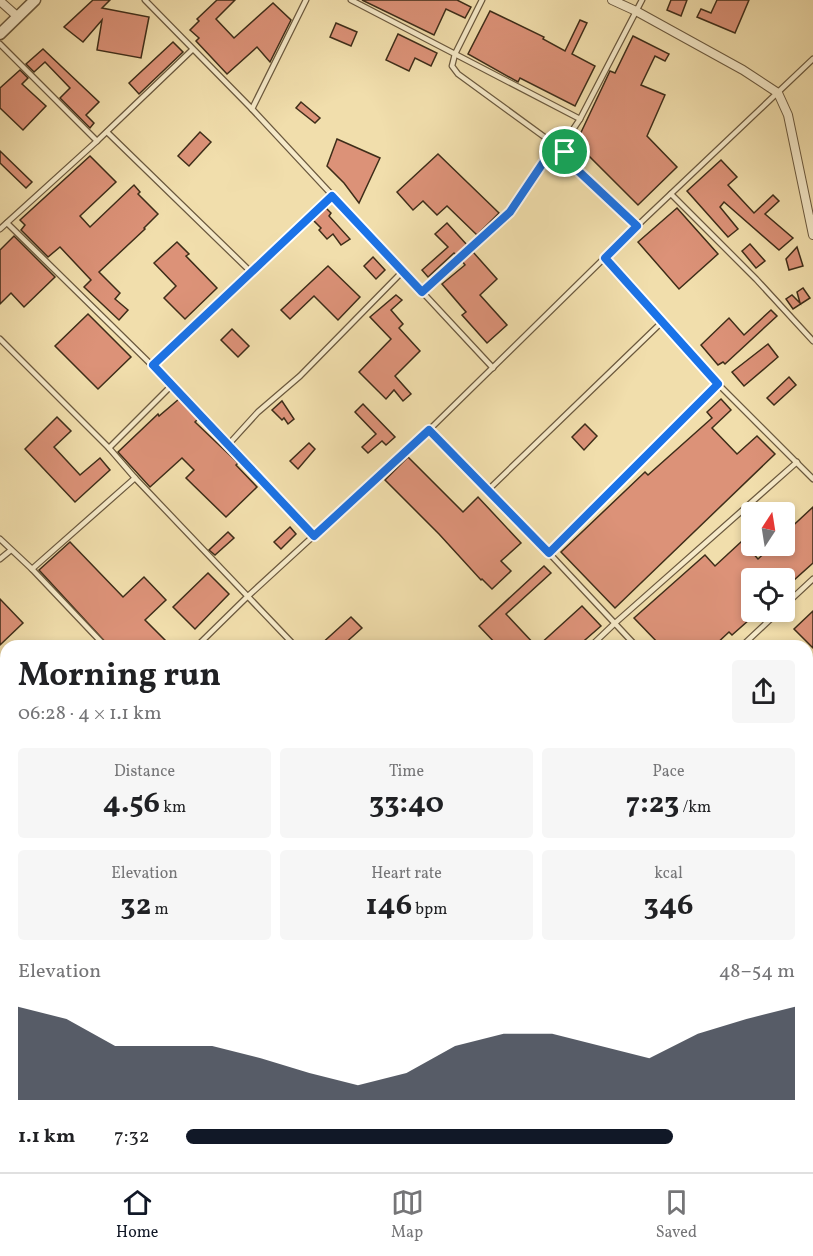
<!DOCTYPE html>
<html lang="en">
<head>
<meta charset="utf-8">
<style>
	:root { --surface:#fff; --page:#f6f6f6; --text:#202124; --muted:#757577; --line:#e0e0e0; --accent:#111827 }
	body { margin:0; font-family:Vollkorn,serif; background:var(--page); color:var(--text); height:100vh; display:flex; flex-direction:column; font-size:22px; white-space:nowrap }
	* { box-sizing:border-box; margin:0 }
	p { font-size:20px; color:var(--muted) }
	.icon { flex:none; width:33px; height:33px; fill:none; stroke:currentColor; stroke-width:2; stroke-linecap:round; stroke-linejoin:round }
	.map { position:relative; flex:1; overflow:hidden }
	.details { position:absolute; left:0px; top:640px; width:813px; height:532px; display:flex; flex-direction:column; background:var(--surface); border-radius:18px 18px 0 0; box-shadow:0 3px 9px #0003 }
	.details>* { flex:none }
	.needle { width:39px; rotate:12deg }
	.tools { position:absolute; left:741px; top:502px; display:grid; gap:12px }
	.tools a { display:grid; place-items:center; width:54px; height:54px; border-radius:6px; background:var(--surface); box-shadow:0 3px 9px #0003; font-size:30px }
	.pin { position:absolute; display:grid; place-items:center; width:51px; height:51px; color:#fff; margin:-26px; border:3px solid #fff; border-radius:50%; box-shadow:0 2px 6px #0007 }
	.round { display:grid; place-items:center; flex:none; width:63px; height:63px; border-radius:6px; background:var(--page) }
	.summary { display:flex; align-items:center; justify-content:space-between; height:102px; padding:0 18px }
	h1 { font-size:33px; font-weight:700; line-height:45px }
	.metrics { display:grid; grid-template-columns:repeat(3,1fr); gap:9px; height:102px; padding:6px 18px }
	.metrics div { display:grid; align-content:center; border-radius:6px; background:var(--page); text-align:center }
	.metrics b { font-size:30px; font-weight:700 }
	.metrics small { font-size:16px; font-weight:400 }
	.metrics p { font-size:16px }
	.chart { height:168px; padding:12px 18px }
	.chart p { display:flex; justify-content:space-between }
	.chart svg { width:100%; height:108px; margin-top:6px; fill:var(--accent); opacity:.7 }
	ul { padding:0 18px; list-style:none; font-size:20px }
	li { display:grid; grid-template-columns:96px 72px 1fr; align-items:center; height:45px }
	li i { height:15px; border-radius:8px; background:var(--accent) }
	.tabs { display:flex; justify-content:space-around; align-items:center; height:84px; border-top:2px solid var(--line); background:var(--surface); font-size:16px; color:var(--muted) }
	.tabs a { display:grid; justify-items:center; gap:3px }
	.tabs .current { color:var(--accent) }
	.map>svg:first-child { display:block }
	.water { fill:#9fb9b5; stroke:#788177; stroke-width:1.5 }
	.building { fill:#dc9278; stroke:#3e2d19; stroke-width:1.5 }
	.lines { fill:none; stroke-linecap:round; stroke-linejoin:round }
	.service-casing { stroke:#6b593e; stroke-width:7 }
	.minor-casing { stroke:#6b593e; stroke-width:10 }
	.tertiary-casing { stroke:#6b593e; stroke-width:13 }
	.path { stroke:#3e2d19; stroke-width:1.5; stroke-dasharray:1.5 3; stroke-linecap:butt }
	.service { stroke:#f6eac9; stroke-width:4.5 }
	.minor { stroke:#f6eac9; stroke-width:8 }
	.tertiary { stroke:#f6eac9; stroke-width:10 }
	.route-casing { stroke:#fff; stroke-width:12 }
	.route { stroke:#1a73e8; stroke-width:8 }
</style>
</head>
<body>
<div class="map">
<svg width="813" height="1172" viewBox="0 0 813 1172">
	<rect width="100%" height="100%" fill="#f1deac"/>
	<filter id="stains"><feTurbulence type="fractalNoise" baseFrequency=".00333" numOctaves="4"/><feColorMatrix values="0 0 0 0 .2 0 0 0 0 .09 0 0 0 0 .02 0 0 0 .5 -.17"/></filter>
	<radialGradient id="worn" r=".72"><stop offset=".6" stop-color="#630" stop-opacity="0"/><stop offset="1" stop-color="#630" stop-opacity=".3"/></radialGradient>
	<polygon class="water" points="325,1167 434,1167 448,1169 480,1167 532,1172 286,1172"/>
	<g class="building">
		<polygon points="93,0 110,0 102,8 149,17 141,58 97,50 102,20 83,42 64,27"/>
		<polygon points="217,0 235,0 216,19 234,38 273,3 291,20 270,62 257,47 227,74 196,41 199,38 190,30 199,21 197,19"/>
		<polygon points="362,0 457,0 471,7 465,18 446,9 434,35"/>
		<polygon points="671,0 687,0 681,16 667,10"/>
		<polygon points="717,0 749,0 735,33 697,17 701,9 711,13"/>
		<polygon points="490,11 544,37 543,39 565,51 580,20 587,23 572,54 595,66 575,106 520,78 518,82 468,54"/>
		<polygon points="336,23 357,32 351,46 330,37"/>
		<polygon points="398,34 437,53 431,66 415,58 409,71 386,60"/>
		<polygon points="633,36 669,54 665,61 655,56 641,85 665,95 647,136 677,167 638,205 576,143 610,71 615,73"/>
		<polygon points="173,42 183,52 139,94 129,83"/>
		<polygon points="43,49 99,102 86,115 94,123 90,128 60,98 70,88 45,62 34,72 26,64"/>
		<polygon points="20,70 28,78 22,84 46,106 23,130 0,108 0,88"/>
		<polygon points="301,102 320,118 315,123 296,108"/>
		<polygon points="200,132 211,142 189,166 178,156"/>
		<polygon points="337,139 380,158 359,203 344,183 327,166"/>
		<polygon points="0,151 32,182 26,188 0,163"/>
		<polygon points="438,154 499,213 477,235 447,206 437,215 423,201 413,210 397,192"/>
		<polygon points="90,156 116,182 80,216 90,227 134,185 140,192 138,194 158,214 144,228 145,229 99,272 120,293 115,299 128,310 119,320 84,287 91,280 60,247 48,257 21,230 25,225 20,220"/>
		<polygon points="721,160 737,177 728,185 754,213 773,195 779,201 765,214 793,238 779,250 724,202 720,207 738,229 728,237 687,191"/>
		<polygon points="326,208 331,213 329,216 350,239 341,245 333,234 327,239 319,230 321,228 313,220"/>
		<polygon points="677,208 718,254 679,289 638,242"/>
		<polygon points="447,223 467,245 456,255 454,253 428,277 422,270 448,247 435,234"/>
		<polygon points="14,236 55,277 24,307 11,293 0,304 0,250"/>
		<polygon points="177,242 189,254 186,256 217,288 185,319 164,298 176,286 154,263"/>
		<polygon points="750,244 765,261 756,268 742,251"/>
		<polygon points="797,247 803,266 789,270 786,259"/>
		<polygon points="473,252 497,279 480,295 507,325 487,343 462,315 466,312 442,284 465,265 462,261"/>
		<polygon points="373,257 385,270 376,279 364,266"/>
		<polygon points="328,266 360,297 338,320 314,296 290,319 281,310"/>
		<polygon points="803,288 810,298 793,309 786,299 792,295 800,303 797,292"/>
		<polygon points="396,295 402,300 391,310 403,324 399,328 420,351 395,376 411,394 403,401 394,390 386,399 359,372 391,339 370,317"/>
		<polygon points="771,310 777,316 725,364 723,362 718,365 701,345 729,318 744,335"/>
		<polygon points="88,314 131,357 98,389 55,346"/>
		<polygon points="232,329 249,346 238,357 221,340"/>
		<polygon points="768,344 778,357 744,386 732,372"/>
		<polygon points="789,377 796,385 774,405 767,398"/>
		<polygon points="179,399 198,419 195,422 238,463 236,465 257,487 226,517 186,478 194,470 182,458 150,487 118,452 158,414 159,416"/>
		<polygon points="721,399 731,410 712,428 737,454 757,436 775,454 615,608 561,552 645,472 648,475 712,418 707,412"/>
		<polygon points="282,401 294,419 288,424 284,418 282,420 272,410"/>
		<polygon points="363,404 395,437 386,445 382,441 368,453 362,447 376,434 355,412"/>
		<polygon points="57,417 71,431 54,447 80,475 100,458 110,470 75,502 25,449"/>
		<polygon points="585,424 597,436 584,450 572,437"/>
		<polygon points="309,443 315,449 298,469 290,461"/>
		<polygon points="408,457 463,512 478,497 521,543 501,561 511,571 492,589 482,579 481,580 439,534 385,480"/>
		<polygon points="813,507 813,563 784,589 784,579 752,579 752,612 758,612 732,635 729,632 714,646 661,646 634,618 705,555 715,566 742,541 758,559 772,546 784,546 784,534"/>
		<polygon points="290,527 296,534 281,549 274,542"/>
		<polygon points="228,532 234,538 215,555 209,550"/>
		<polygon points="70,542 123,597 144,577 166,600 145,620 171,646 109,646 39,570"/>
		<polygon points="544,566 551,573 506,614 536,646 498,646 479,626"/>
		<polygon points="208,573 229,594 195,629 173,607"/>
		<polygon points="0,599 23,623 0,645"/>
		<polygon points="582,606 601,626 578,646 538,646"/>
		<polygon points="813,611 813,648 794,629"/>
		<polygon points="351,617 362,628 342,646 319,646"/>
	</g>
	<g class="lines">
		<defs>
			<g id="service">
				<polyline points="145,0 252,109 493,368"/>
				<polyline points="351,0 580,119"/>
				<polyline points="482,0 455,54 452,66 458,74 565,152"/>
				<polyline points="0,44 97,141 0,229"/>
				<polyline points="252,109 306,0"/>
				<polyline points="107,132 251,272"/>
				<polyline points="97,141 192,50"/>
				<polyline points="671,194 756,279 813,341"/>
				<polyline points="7,223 172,385 314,536"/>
				<polyline points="637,226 573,166 565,152 570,134 580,119 642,0"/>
				<polyline points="605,258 718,384 813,479"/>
				<polyline points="422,292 510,211 555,145"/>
				<polyline points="0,339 109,448 135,478 295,646"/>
				<polyline points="153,365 332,196"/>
				<polyline points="428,431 549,553 636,646"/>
				<polyline points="228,445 258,412 300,376 403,271"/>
				<polyline points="109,448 172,385"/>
				<polyline points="487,491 662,322"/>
				<polyline points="0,539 32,569 105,646"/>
				<polyline points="549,553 718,384"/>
				<polyline points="0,559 11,550"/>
				<polyline points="32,569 135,478"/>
				<polyline points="784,606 813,579"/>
				<polyline points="197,646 247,597 428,431 637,226 813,59"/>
				<polyline points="591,646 614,624 797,462"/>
				<polyline points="742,646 778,612"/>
				<polyline points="807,706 813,700"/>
				<polyline points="0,787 6,794"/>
				<polyline points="807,815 813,809"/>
				<polyline points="807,824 813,831"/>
				<polyline points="0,842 6,836"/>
			</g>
			<g id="minor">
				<polyline points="612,0 636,11 743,70 778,93 788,115 813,235"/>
				<polyline points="0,1 18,17"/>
				<polyline points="807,959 813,960"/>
				<polyline points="0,982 6,981"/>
				<polyline points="807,984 813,985"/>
				<polyline points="0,1003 6,1002"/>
				<polyline points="807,1018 813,1018"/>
				<polyline points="807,1040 813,1041"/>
				<polyline points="0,1066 6,1065"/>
				<polyline points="0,1097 6,1096"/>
				<polyline points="807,1136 813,1079"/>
				<polyline points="64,1167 65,1172"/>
				<polyline points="158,1167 158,1172"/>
				<polyline points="791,1167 813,1169"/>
				<polyline points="190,1172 221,1167"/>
				<polyline points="699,1172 699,1167"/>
			</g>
			<polyline id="tertiary" points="0,34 35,0"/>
		</defs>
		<use href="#service" class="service-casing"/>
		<use href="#minor" class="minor-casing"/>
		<use href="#tertiary" class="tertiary-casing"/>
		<g class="path">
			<polyline points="311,1168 312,1172"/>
			<polyline points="411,1172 411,1167"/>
			<polyline points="479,1172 480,1167"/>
		</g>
		<use href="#service" class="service"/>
		<use href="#minor" class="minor"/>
		<use href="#tertiary" class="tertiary"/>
	</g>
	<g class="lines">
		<defs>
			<polygon id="route" points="555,145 565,152 573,166 637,226 605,258 718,384 549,553 429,430 314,536 153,365 332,196 422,292 510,212"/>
		</defs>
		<use href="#route" class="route-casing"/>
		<use href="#route" class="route"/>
	</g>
	<rect width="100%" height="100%" filter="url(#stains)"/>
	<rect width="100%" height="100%" fill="url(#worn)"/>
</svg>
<div class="tools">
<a><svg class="needle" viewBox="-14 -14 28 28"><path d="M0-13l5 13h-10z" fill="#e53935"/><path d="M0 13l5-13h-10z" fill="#757577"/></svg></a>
<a><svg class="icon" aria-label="locate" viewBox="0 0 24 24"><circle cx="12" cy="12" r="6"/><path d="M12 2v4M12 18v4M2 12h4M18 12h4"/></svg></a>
</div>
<div class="pin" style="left:565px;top:152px;background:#1e9e55"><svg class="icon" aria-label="arrive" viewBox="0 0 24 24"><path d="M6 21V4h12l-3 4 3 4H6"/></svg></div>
<section class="details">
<div class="summary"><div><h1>Morning run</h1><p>06:28 · 4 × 1.1 km</p></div><a class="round"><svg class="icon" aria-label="share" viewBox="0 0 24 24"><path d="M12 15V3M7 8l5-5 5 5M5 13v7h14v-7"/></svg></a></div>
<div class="metrics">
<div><p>Distance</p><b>4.56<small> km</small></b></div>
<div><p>Time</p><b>33:40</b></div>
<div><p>Pace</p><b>7:23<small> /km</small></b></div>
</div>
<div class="metrics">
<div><p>Elevation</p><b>32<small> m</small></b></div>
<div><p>Heart rate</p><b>146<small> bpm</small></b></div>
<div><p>kcal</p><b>346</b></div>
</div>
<div class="chart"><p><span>Elevation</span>48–54 m</p>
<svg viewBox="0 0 160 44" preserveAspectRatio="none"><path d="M0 44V6L10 11L20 22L30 22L40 22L50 27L60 33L70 38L80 33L90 22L100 17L110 17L120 22L130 27L140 17L150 11L160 6V44z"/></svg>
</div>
<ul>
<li><b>1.1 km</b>7:32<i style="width:80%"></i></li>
</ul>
</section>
</div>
<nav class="tabs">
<a class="current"><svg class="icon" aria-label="home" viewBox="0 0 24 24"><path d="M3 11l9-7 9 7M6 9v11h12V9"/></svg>Home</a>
<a><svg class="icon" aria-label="map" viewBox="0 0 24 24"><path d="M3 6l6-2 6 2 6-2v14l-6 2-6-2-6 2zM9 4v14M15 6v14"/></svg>Map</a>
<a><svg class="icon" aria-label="saved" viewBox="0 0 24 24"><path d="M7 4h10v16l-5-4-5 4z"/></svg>Saved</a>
</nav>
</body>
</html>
